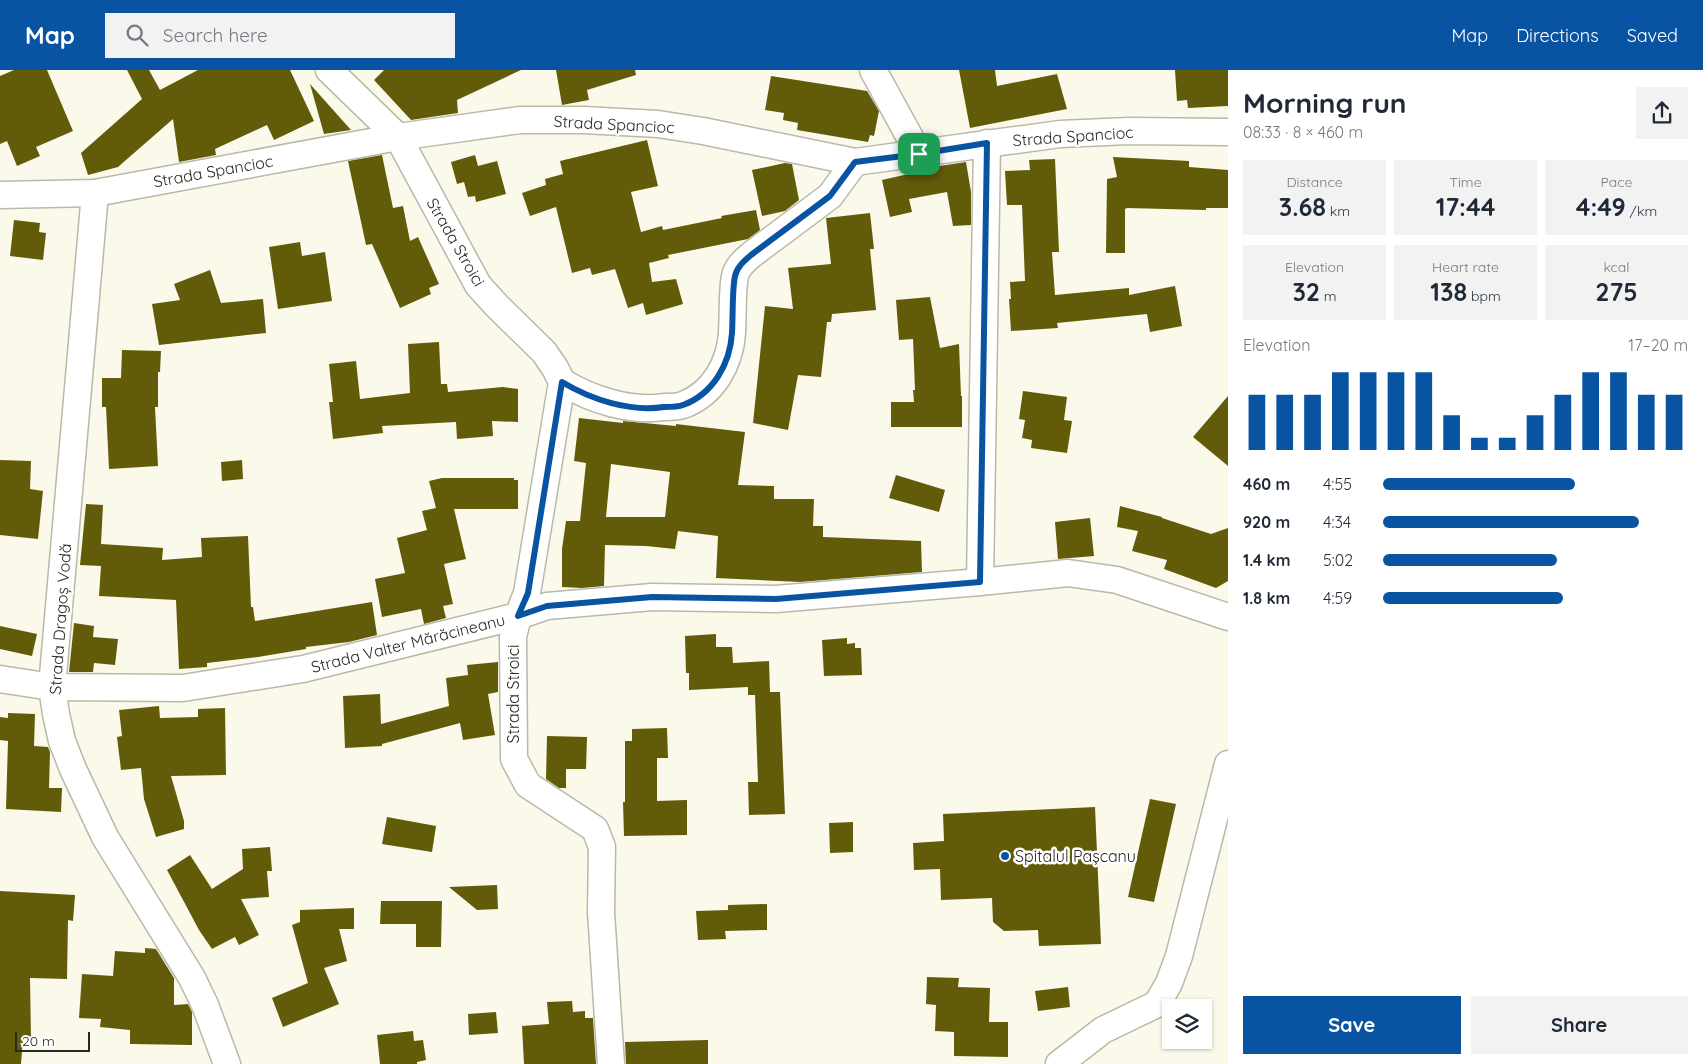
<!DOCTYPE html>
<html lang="en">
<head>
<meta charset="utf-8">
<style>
	:root { --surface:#fff; --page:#f2f2f3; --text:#1f2937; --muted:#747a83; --accent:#0854a3 }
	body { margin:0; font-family:Quicksand,sans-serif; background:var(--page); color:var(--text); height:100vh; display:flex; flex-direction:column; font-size:19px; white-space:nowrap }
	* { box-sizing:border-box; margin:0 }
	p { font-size:16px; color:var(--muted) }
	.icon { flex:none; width:28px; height:28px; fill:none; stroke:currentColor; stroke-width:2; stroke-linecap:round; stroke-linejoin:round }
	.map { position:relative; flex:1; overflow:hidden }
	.details { display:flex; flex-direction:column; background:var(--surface); width:475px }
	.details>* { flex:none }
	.tools { position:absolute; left:1162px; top:929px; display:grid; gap:10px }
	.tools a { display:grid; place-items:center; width:50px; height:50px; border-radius:0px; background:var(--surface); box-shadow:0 1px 4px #0004; font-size:25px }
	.scale { position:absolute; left:15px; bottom:12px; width:75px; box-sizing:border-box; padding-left:5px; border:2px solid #282822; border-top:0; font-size:14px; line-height:18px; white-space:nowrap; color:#282822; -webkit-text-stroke:4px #fff; paint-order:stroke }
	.pin { position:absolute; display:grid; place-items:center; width:42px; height:42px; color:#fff; margin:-21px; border-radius:10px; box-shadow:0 2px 8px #0006 }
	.round { display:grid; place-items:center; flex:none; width:52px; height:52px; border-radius:0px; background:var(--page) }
	.headline { display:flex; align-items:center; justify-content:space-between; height:85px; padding:0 15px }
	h1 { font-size:28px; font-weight:800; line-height:38px }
	.metrics { display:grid; grid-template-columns:repeat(3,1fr); gap:8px; height:85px; padding:5px 15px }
	.metrics div { display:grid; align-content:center; border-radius:0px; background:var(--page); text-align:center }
	.metrics b { font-size:25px; font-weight:800 }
	.metrics small { font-size:14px; font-weight:400 }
	.metrics p { font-size:14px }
	.chart { height:140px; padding:10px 15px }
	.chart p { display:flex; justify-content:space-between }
	.chart svg { width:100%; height:90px; margin-top:5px; stroke:var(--accent); stroke-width:6 }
	.primary-button { display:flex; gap:10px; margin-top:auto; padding:10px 15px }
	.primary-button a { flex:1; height:58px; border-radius:0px; background:var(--accent); color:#fff; font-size:20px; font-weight:800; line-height:58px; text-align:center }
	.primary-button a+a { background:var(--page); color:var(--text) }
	ul { padding:0 15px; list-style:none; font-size:16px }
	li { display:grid; grid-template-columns:80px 60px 1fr; align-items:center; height:38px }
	li i { height:12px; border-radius:6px; background:var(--accent) }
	header { display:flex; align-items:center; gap:30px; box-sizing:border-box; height:70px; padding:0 25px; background:var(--accent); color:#fff }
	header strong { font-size:24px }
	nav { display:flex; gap:28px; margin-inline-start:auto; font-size:18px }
	.search { width:350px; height:45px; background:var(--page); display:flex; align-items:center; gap:12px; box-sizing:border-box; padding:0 18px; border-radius:0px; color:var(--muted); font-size:19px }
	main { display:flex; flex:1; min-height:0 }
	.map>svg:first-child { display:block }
	.building { fill:#625c0a; fill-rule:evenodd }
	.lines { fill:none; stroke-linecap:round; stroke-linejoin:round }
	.minor-casing { stroke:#b9b8a9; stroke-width:29 }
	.minor { stroke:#fff; stroke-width:26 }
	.route-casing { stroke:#fff; stroke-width:10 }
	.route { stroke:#0854a3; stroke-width:6 }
	.poi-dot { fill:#0854a3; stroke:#fff; stroke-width:2 }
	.labels { text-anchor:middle; stroke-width:5; stroke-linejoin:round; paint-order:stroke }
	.street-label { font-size:16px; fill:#282822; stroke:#fff }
	.poi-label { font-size:16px; fill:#282822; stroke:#fff; text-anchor:start }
</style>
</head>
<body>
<header>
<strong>Map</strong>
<div class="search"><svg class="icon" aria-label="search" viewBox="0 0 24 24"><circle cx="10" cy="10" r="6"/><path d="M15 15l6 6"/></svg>Search here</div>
<nav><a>Map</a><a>Directions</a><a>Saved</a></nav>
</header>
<main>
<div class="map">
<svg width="1228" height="994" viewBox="0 0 1228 994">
	<rect width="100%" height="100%" fill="#fbfaea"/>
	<g class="building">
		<polygon points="14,0 47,0 73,61 36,77 40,86 17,96 7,71 0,74 0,6"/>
		<polygon points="127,0 149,0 160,20 198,0 290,0 314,51 274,70 267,55 215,79 216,85 179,92 173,49 118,97 88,105 81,83 142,29"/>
		<polygon points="384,0 521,0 457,30 458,43 411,50 374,10"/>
		<polygon points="556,0 635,0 636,5 587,20 589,30 562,35"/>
		<polygon points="959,0 995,0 997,16 1057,4 1067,39 970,58"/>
		<polygon points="1175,0 1228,0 1228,36 1188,38 1187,30 1177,31"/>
		<polygon points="771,6 867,21 879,41 874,66 870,65 868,72 797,60 798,53 783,50 784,43 765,40"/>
		<polygon points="310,14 351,60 324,64"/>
		<polygon points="647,70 658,116 631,122 641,162 662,156 663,160 722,148 721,146 756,140 760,160 748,169 668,185 669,188 649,193 652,212 676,209 683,234 646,245 643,233 628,238 615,199 592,205 590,198 572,203 556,137 530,146 522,123 546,115 545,109 563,104 560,91"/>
		<polygon points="382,85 393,138 403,136 410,171 418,167 439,214 429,218 431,224 400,238 372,174 366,175 348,91"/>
		<polygon points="475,85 478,96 497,91 506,124 476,132 475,126 468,127 464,112 457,114 451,92"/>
		<polygon points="1113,87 1189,91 1189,97 1228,100 1228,138 1206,138 1206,140 1127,138 1125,139 1125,183 1106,183 1107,109 1117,107"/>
		<polygon points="1055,89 1059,182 1052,182 1055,225 1129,218 1129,225 1175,216 1182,256 1150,262 1147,244 1057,253 1058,258 1011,261 1009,229 1011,229 1010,212 1025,211 1022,135 1007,135 1005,101 1030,100 1029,90"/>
		<polygon points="966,92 971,122 971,155 953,156 947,122 909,129 912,142 890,147 882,110 913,103 913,100"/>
		<polygon points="785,93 792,94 799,130 785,141 762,146 752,100"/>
		<polygon points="870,143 874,179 870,179 876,240 832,244 831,252 827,252 821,307 798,305 788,360 753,353 765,236 793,239 788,198 831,194 826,148"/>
		<polygon points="14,150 40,153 39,162 46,163 43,190 10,186"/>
		<polygon points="300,172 302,186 325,182 332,231 278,239 269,177"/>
		<polygon points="210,200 221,233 263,229 266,263 159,275 152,234 180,230 174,214"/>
		<polygon points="930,227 940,278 959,274 961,326 962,326 962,357 891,357 891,332 914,332 913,320 915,320 913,269 899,270 896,230"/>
		<polygon points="439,272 441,314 447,314 448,322 503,317 518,319 518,352 492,351 493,366 457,369 456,352 382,356 383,363 333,369 329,332 333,332 329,294 356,291 360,329 410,323 408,274"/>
		<polygon points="122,280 161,281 160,302 158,302 158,337 155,337 158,396 109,399 106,337 102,337 102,308 121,308"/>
		<polygon points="1023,321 1067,327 1064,350 1072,351 1067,383 1031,378 1032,370 1022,368 1025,350 1019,349"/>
		<polygon points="1228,326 1228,396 1193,367"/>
		<path d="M 579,348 L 623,353 L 623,351 L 676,356 L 676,354 L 745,362 L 738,415 L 774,416 L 774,429 L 814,429 L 813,456 L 823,456 L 823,467 L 921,471 L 922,502 L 800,512 L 716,508 L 718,466 L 678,461 L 675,479 L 646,476 L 605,475 L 604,516 L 582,518 L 562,517 L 562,479 L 566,451 L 580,451 L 586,393 L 574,391 ZM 611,394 L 670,402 L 665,447 L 606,447 Z"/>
		<polygon points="0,390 31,391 30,419 43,421 38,469 0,465"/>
		<polygon points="242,390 243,409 222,411 221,392"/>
		<polygon points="896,405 945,420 939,442 889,428"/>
		<polygon points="442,408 514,408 514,410 518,410 518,439 454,439 466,489 444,494 453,534 443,536 446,548 424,554 421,539 382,547 375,509 405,503 397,468 427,460 422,441 436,438 429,411"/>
		<polygon points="86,434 103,435 101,474 163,478 162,490 202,487 201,468 248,466 251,537 253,537 255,551 372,532 377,565 349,572 306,577 306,579 258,587 207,593 207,597 179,599 176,530 99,526 101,496 80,495"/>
		<polygon points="1120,436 1162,447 1162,448 1211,464 1228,458 1228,511 1216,518 1164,499 1167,490 1132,481 1138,461 1117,457"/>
		<polygon points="1090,448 1094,486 1058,489 1055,452"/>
		<polygon points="74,553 94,556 93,567 118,569 115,595 94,593 93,602 69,602"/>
		<polygon points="0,556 37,564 32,586 0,579"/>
		<polygon points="716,564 716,577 732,577 733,593 769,591 770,622 780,622 785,744 749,745 748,712 758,712 755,625 748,625 748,617 689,620 689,603 686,603 685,566"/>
		<polygon points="847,568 847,574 855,573 855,578 861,578 862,605 824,606 822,570"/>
		<polygon points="498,592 498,622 488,624 495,665 463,670 460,653 382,674 382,676 345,678 343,626 380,624 381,654 449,636 446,608 468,605 467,595"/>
		<polygon points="159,636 160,648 198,647 198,639 225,638 226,705 171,706 184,751 184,759 156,767 144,729 141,698 121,700 117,667 122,666 119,640"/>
		<polygon points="8,643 35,644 34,676 48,677 50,682 49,718 62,718 61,742 6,739 8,671 0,670 0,647 8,648"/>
		<polygon points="667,658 668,688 657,688 657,731 687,730 687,765 624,766 623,732 625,732 625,671 632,671 632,659"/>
		<polygon points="547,666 587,667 586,699 566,699 566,718 559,718 546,709"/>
		<polygon points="1150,729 1176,734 1154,832 1128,827"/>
		<polygon points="1095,737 1101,874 1039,876 1038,860 1004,861 993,852 992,828 941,830 940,799 914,800 913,773 944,771 943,744"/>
		<polygon points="387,747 436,756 432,782 382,774"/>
		<polygon points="853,752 853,782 830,783 829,753"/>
		<polygon points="270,777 272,801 267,801 269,827 241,829 259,865 239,875 235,867 212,879 199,860 167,800 190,785 212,819 243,799 242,779"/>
		<polygon points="497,815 498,839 477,840 449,817"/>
		<polygon points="0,821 75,825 73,851 68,850 67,909 30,908 31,968 23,968 21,994 0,994"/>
		<polygon points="381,831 442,831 441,877 416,877 416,854 380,854"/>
		<polygon points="767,834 767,860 725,861 726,869 698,870 696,841 728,840 728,835"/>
		<polygon points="354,838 354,859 339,859 347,891 324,898 339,934 283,957 272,928 308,913 292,855 300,852 300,840"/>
		<polygon points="145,878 156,879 174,908 174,935 188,934 192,942 192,975 130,974 130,960 100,957 101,949 79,948 82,904 113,906 115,881 145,883"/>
		<polygon points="927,907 959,908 958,917 990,918 989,952 1008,952 1008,987 954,986 954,962 935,961 936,935 926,934"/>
		<polygon points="1068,917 1070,937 1038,941 1035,921"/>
		<polygon points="572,931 573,942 585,941 585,948 593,948 596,994 524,994 522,956 549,954 547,932"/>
		<polygon points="496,942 498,963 469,965 468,944"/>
		<polygon points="413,961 414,971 423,970 426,990 417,992 417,994 380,994 377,965"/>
		<polygon points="708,970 708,994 626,994 625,972"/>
	</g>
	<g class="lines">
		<defs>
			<g id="minor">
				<polyline points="329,0 398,67 478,215 497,236 544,282 555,298 562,312 527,523 518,546 513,567 514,689 528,715 595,759 602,777 601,842 611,994"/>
				<polyline points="873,0 919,84"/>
				<polyline points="95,123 52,617 56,644 62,671 73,699 105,767 192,908 205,935 227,994"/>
				<polyline points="0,125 95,123 398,67 520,50 584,50 658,54 703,61 855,92 1060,64 1129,61 1228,62"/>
				<path d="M 562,312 C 592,330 630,342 664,337 C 670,337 678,337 683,335 C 713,324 730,294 732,263 C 733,247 732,221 735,206 C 737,197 744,191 751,185 L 830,126 L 855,92"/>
				<polyline points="980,512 987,73"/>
				<polyline points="0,609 52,617 183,618 303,599 518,546 547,536 652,527 776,529 980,512 1068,503 1117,510 1228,547"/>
				<polyline points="1059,994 1103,960 1157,934 1169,913 1179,886 1228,694"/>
			</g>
		</defs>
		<use href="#minor" class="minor-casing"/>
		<use href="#minor" class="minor"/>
	</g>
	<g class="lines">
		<defs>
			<path id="route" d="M 987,73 L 980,512 L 776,529 L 652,527 L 547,536 L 518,546 L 528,523 L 562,312 C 592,330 630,342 664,337 C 670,337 678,337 683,335 C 713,324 730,294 732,263 C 733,247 732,220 735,206 C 737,197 744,191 751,185 L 830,126 L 855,92 L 919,84 Z"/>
		</defs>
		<use href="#route" class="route-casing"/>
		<use href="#route" class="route"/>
	</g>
	<circle class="poi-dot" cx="1005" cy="786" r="5"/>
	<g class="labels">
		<g class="street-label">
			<text transform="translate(614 54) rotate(3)" y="6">Strada Spancioc</text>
			<text transform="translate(1073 66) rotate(-4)" y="6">Strada Spancioc</text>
			<text transform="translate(213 101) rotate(-10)" y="6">Strada Spancioc</text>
			<text transform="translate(456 172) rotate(60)" y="6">Strada Stroici</text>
			<text transform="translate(60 549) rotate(-86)" y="6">Strada Dragoș Vodă</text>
			<text transform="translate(408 573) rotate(-14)" y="6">Strada Valter Mărăcineanu</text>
			<text transform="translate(513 624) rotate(-90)" y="6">Strada Stroici</text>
		</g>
		<g class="poi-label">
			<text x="1015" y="792">Spitalul Pașcanu</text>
		</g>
	</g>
</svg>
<div class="tools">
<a><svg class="icon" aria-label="layers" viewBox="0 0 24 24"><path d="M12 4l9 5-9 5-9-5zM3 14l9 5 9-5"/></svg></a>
</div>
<div class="scale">20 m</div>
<div class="pin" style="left:919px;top:84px;background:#1e9e55"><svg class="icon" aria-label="arrive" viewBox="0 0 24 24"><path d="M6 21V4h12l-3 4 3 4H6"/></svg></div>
</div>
<section class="details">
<div class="headline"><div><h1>Morning run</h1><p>08:33 · 8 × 460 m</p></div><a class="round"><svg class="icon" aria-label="share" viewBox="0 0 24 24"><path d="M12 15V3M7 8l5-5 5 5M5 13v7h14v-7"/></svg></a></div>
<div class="metrics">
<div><p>Distance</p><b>3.68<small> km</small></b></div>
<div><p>Time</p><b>17:44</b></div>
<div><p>Pace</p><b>4:49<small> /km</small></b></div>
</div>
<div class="metrics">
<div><p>Elevation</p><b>32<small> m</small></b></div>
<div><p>Heart rate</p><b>138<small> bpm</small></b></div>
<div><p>kcal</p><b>275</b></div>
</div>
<div class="chart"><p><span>Elevation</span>17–20 m</p>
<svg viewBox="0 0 160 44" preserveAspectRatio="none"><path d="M5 44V17M15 44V17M25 44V17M35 44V6M45 44V6M55 44V6M65 44V6M75 44V27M85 44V38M95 44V38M105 44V27M115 44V17M125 44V6M135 44V6M145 44V17M155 44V17"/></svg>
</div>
<ul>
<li><b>460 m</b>4:55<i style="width:63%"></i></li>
<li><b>920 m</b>4:34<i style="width:84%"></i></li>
<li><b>1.4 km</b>5:02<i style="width:57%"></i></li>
<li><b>1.8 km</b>4:59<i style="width:59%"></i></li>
</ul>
<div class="primary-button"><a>Save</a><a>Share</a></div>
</section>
</main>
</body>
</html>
